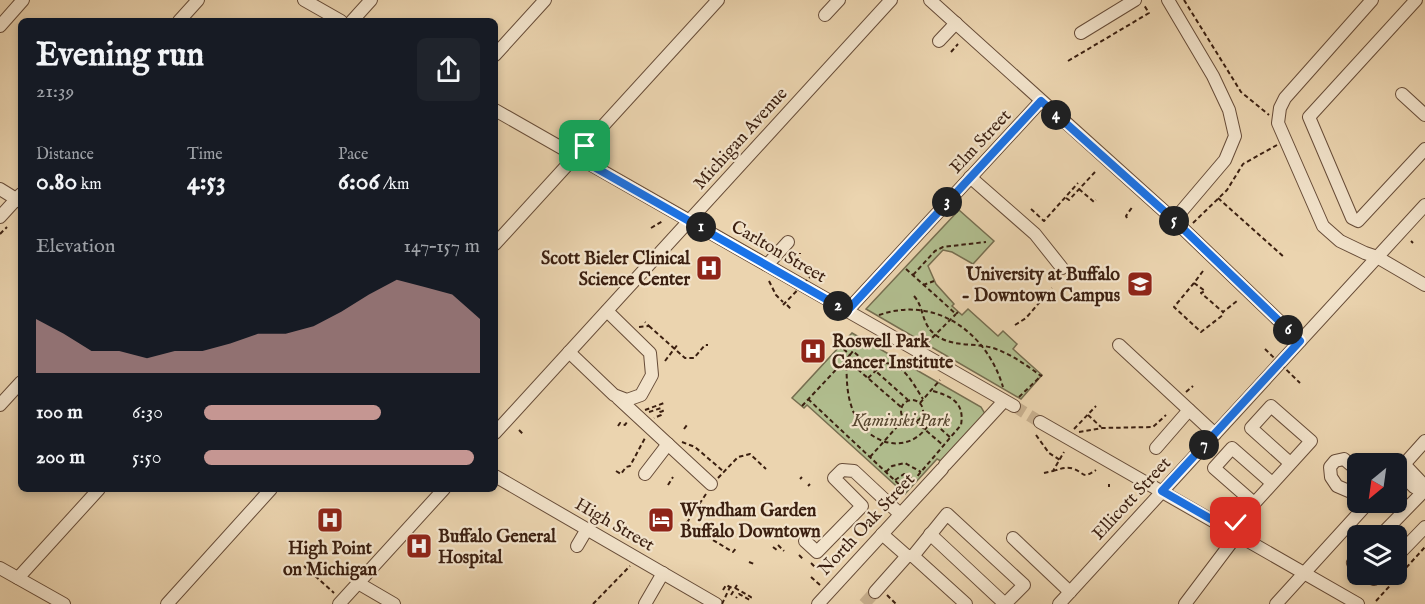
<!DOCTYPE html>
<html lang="en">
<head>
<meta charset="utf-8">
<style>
	:root { --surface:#171b24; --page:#20242c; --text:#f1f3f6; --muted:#9ea1a6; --accent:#c59692 }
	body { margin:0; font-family:"IM FELL English",serif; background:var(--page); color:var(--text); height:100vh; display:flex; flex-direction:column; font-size:22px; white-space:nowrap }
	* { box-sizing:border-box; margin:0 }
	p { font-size:20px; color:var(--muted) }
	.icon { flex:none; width:33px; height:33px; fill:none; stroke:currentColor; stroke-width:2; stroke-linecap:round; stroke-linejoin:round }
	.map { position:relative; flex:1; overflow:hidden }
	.panel { position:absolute; left:18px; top:18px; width:480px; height:474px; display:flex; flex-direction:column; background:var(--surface); border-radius:9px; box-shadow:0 3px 9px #0003 }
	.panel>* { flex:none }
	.needle { width:39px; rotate:209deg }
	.buttons { position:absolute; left:1347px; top:453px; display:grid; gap:12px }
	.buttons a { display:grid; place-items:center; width:60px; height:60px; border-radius:9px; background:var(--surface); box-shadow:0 3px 9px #0003; font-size:30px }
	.pin { position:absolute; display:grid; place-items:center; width:51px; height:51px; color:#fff; margin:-26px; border-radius:12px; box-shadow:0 3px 9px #0006 }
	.km { position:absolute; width:30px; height:30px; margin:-15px; border-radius:50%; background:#222; color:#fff; font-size:16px; line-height:30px; text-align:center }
	.round { display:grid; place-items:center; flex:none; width:63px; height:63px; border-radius:9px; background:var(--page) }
	.overview { display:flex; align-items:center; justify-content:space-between; height:102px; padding:0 18px }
	h1 { font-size:33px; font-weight:800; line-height:45px }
	.stats { display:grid; grid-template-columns:repeat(3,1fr); gap:9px; height:102px; padding:6px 18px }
	.stats div { display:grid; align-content:center }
	.stats b { font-size:26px; font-weight:800 }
	.stats small { font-size:16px; font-weight:400 }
	.stats p { font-size:16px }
	.chart { height:168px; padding:12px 18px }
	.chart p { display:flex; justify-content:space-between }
	.chart svg { width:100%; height:108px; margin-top:6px; fill:var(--accent); opacity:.7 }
	ul { padding:0 18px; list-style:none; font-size:20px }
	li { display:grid; grid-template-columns:96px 72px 1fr; align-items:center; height:45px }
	li i { height:15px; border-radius:8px; background:var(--accent) }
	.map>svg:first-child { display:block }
	.green { fill:#b1be8f; stroke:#766e50; stroke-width:1.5 }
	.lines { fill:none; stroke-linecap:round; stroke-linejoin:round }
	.minor-tunnel { stroke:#c8b08f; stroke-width:12; stroke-dasharray:12 6; stroke-linecap:butt }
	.minor-casing { stroke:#674c38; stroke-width:14 }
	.path { stroke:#3b1f10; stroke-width:2; stroke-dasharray:4.5 3; stroke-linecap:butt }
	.minor { stroke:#f2e3cb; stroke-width:12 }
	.path-bridge { stroke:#3b1f10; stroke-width:2; stroke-dasharray:4.5 3; stroke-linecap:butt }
	.route-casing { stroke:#fff; stroke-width:12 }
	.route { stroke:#1a73e8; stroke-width:8 }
	.labels { text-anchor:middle; stroke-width:4.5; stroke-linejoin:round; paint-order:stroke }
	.street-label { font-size:18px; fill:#3b1f10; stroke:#f2e3cb }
	.poi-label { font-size:18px; font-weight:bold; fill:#3b1f10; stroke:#f2e3cb; text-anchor:start }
	.park-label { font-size:18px; font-style:italic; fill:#584730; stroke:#f2e3cb }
</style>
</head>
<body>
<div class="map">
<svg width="1425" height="604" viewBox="0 0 1425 604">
	<rect width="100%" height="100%" fill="#ebd4af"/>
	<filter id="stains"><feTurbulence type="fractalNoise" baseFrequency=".00333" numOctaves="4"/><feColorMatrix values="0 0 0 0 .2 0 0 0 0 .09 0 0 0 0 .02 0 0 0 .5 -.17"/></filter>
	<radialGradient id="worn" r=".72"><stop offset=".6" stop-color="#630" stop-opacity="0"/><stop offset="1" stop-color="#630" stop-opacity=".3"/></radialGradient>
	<g class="green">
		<polygon points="959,210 994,241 973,264 952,252 943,250 928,266 936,284 954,304 952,306 962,315 968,309 998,336 1003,331 1017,344 1013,349 1042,375 1021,399 866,309"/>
		<polygon points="852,333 981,407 985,414 941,461 937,459 905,494 807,405 804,408 792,398"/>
	</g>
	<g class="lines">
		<g class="minor-tunnel">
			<polyline points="1014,406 1040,422"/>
			<polyline points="864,604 875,592"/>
		</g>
		<defs>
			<g id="minor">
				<polyline points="304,0 341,21"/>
				<polyline points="930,0 1174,220 1300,341"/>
				<polyline points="1168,0 1213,76 1229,110 1235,136 1225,160 1174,220"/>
				<polyline points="1372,0 1285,98 1280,108 1278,123 1323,226 1340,241 1365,253 1377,257 1425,285"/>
				<polyline points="1416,0 1309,117 1352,218 1358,221 1425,149"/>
				<polyline points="825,15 839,0"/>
				<polyline points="179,21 198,0"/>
				<polyline points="352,21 371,0"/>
				<polyline points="0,26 23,0"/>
				<polyline points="1081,33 1135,0"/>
				<polyline points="939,41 956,23"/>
				<polyline points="495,55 545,0"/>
				<polyline points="1402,94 1425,115"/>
				<polyline points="495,110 1014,406"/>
				<polyline points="970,177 1035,234 1062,268"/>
				<polyline points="0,189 21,202"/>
				<polyline points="0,217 21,194"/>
				<polyline points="495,244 718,0"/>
				<polyline points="767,265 788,242"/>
				<polyline points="847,311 1041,101"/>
				<polyline points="1119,345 1215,434"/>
				<polyline points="569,352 614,395 627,400 641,395 652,375 650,353 607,311"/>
				<polyline points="618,398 711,484"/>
				<polyline points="0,405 21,382"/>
				<polyline points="1040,422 1358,604"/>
				<polyline points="495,433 891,0"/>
				<polyline points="1156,448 1189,410"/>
				<polyline points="945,465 1004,401"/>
				<polyline points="1399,470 1425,441"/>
				<polyline points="1358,471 1344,459 1335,461 1330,467 1331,477 1337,486 1358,495"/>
				<polyline points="1398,471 1414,487 1423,492 1421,482 1404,464"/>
				<polyline points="645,474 668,444"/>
				<polyline points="495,476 716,604"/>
				<polyline points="1254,503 1214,468 1232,448 1272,483"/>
				<polyline points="1230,530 1311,441 1271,406 1251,428 1290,463"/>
				<polyline points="882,534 907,556 913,556 966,604"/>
				<polyline points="930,534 1005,604"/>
				<polyline points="1380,536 1423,492 1425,492"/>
				<polyline points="1013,538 1070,592"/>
				<polyline points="805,541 817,552 862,506 834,478 842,470 854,471 900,514"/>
				<polyline points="577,546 587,529"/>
				<polyline points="913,556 947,514 1024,585 1005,604"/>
				<polyline points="1396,557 1425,527"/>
				<polyline points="1358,558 1353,563 1358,571"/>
				<polyline points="0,568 64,604"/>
				<polyline points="1361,574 1374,579 1379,574"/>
				<polyline points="18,578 99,489"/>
				<polyline points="358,583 394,604"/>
				<polyline points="875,592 907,556"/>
				<polyline points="167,604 271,489"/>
				<polyline points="339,604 444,489"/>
				<polyline points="645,604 663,573"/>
				<polyline points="818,604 942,469"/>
				<polyline points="1059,604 1425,205"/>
				<polyline points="1185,604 1237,535"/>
				<polyline points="1276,604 1369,502"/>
			</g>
		</defs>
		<use href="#minor" class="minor-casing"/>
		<g class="path">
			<polyline points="1184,0 1241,92 1269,115"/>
			<polyline points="951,52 958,44"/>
			<polyline points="1068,61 1149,13 1144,5"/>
			<polyline points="1079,189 1094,202 1096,200"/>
			<polyline points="1066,198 1069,200 1095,172"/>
			<polyline points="1218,198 1285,258"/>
			<polyline points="1031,209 1044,221 1078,183"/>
			<polyline points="1127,218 1126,216 1133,206"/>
			<polyline points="1193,223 1227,190 1243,164 1277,145"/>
			<polyline points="651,228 663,221"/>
			<polyline points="0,234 7,227"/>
			<polyline points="1411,241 1413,243"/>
			<polyline points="799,269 800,253"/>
			<polyline points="906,269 956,314 958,312"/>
			<polyline points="1203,271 1194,283 1205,291 1201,293 1223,312 1237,301"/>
			<polyline points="913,275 935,251 943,247 986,242"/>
			<polyline points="769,281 776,295 783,302"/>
			<polyline points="1194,283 1174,307 1201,332 1223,315 1223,312"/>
			<polyline points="923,285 934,281"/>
			<path d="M 914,296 C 925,308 920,324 937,336 C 955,348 977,342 996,349 C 1012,355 1028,366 1041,376"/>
			<polyline points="787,305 791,309"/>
			<path d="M 879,315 C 936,295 987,333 1003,387"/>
			<polyline points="1015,325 1026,318 1052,288"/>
			<polyline points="649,326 685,358 694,358 705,345 708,345"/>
			<polyline points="639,327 649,326 645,322"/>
			<polyline points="927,343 956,314"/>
			<polyline points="838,344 850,355 846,359 901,407"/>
			<polyline points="850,355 853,351 908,400"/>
			<path d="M 846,359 C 847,374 846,390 851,405 C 862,444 909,460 931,421"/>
			<polyline points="665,361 678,344"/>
			<path d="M 868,378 L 884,363 C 904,363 913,384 923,399"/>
			<polyline points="1186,392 1193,386"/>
			<polyline points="1019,397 1042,375"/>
			<polyline points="808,399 905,490"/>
			<circle cx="912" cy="411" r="11"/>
			<polyline points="920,403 940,380"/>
			<polyline points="802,406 846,359"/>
			<polyline points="645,410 664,403"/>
			<polyline points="649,412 661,408 663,411 660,412 661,415 654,418"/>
			<polyline points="924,414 951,438"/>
			<polyline points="1088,415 1101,427"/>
			<polyline points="915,421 944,446"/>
			<polyline points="618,426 620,423 625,425 627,422"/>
			<polyline points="684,429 687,425"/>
			<polyline points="1074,429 1096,406"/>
			<polyline points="519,430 524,435"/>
			<polyline points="1079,432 1102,428 1153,427 1166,415"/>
			<polyline points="1036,435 1049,453 1060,460"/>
			<polyline points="682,442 695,447 723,471"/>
			<polyline points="870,457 904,419"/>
			<polyline points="616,471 621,474 626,467 630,466 645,438"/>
			<path d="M 1053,471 C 1060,469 1067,466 1074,469 C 1086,474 1082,479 1096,470"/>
			<polyline points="886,472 892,466 905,463 921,472"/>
			<polyline points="1044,473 1053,471 1064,452"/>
			<polyline points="718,478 738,457 750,454 766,469"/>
			<polyline points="800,479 802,477"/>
			<polyline points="895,480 904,474 914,479"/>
			<polyline points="1109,484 1109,487"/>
			<polyline points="668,485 673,477"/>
			<polyline points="808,486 810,484"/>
			<path d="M 903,493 L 961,425 C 965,401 950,396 930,390"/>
			<polyline points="706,494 686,524 733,552 737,547"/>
			<polyline points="652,513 654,509"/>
			<polyline points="686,537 692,527"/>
			<polyline points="778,545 784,551"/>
			<polyline points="773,547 778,551"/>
			<polyline points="799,555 803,559"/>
			<polyline points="749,562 754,564"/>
			<polyline points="811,563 815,567"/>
			<polyline points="304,566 334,593"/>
			<polyline points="811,577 820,585"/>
			<polyline points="735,588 751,597 750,600 739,594 736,598"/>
			<polyline points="723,590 726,585 734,589"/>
			<polyline points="731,595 737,585"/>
			<polyline points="887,595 896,604"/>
			<polyline points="1376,601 1425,547"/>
			<polyline points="593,604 630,566"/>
		</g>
		<use href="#minor" class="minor"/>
		<g class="path-bridge">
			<polyline points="783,305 815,272"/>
			<polyline points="1265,349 1300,383"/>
			<polyline points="722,604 730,587"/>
		</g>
	</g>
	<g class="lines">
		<defs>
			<polyline id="route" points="585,146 575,156 847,311 1041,101 1174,220 1300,341 1162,491 1230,530 1236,523"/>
		</defs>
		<use href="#route" class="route-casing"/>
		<use href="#route" class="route"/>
	</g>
	<defs>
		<symbol id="hospital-square" viewBox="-11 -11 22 22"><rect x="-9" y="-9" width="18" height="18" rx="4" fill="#8f2418" stroke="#f2e3cb"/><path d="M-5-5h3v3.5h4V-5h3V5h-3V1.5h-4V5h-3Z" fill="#fff"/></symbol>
		<symbol id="university-square" viewBox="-11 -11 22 22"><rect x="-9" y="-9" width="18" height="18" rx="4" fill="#8f2418" stroke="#f2e3cb"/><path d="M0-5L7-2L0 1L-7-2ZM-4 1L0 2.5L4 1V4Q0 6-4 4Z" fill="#fff"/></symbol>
		<symbol id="hotel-square" viewBox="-11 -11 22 22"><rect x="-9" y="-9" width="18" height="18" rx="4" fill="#8f2418" stroke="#f2e3cb"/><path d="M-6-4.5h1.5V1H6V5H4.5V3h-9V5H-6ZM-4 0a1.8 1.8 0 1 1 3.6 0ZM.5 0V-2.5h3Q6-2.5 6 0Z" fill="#fff"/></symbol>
	</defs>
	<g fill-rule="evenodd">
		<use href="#hospital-square" x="694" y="253" width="30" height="30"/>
		<use href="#university-square" x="1125" y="269" width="30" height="30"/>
		<use href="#hospital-square" x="798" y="336" width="30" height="30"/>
		<use href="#hospital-square" x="315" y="505" width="30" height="30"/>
		<use href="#hotel-square" x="646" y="505" width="30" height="30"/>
		<use href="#hospital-square" x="404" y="531" width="30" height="30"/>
	</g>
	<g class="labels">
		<g class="street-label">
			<text transform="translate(740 138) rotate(-48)" y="6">Michigan Avenue</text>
			<text transform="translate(980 141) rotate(-47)" y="6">Elm Street</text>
			<text transform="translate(779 251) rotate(30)" y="6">Carlton Street</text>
			<text transform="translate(1131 498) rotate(-47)" y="6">Ellicott Street</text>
			<text transform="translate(615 524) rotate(30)" y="6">High Street</text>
			<text transform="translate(866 524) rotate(-47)" y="6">North Oak Street</text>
		</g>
		<g class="poi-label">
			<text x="690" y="264" text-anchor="end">Scott Bieler Clinical<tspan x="690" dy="21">Science Center</tspan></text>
			<text x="1120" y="280" text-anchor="end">University at Buffalo<tspan x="1120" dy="21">- Downtown Campus</tspan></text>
			<text x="832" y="347">Roswell Park<tspan x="832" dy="21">Cancer Institute</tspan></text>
			<text x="680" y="516">Wyndham Garden<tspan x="680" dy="21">Buffalo Downtown</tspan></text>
			<text x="438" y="542">Buffalo General<tspan x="438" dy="21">Hospital</tspan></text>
			<text x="330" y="554" text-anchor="middle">High Point<tspan x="330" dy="21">on Michigan</tspan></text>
		</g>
		<g class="park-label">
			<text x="901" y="426">Kaminski Park</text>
		</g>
	</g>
	<rect width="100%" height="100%" filter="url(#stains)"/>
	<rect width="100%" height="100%" fill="url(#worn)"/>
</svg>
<div class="buttons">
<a><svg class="needle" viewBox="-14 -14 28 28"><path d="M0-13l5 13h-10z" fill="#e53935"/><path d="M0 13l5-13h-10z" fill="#9ea1a6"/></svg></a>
<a><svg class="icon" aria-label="layers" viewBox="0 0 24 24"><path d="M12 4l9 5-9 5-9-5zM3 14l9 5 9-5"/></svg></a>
</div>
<div class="pin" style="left:585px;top:146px;background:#1e9e55"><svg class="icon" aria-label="arrive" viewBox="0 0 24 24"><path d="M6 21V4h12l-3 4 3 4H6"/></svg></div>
<div class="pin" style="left:1236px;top:523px;background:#d93025"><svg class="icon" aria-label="check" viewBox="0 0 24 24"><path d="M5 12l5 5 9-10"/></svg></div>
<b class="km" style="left:701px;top:227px">1</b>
<b class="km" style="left:838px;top:306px">2</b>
<b class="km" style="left:947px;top:202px">3</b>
<b class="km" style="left:1056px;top:115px">4</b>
<b class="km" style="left:1174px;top:221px">5</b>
<b class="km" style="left:1288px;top:330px">6</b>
<b class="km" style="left:1204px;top:445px">7</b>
<section class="panel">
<div class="overview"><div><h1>Evening run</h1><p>21:39</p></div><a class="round"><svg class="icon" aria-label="share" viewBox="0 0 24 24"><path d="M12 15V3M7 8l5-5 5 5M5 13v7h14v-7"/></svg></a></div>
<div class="stats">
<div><p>Distance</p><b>0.80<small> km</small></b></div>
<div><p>Time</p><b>4:53</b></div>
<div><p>Pace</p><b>6:06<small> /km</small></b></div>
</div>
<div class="chart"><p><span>Elevation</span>147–157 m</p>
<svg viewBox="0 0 160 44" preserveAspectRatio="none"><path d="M0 44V22L10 28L20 35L30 35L40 38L50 35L60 35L70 32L80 28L90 28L100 25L110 19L120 12L130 6L140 9L150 12L160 22V44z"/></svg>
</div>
<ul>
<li><b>100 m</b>6:30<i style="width:64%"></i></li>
<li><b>200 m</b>5:50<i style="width:98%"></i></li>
</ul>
</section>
</div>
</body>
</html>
